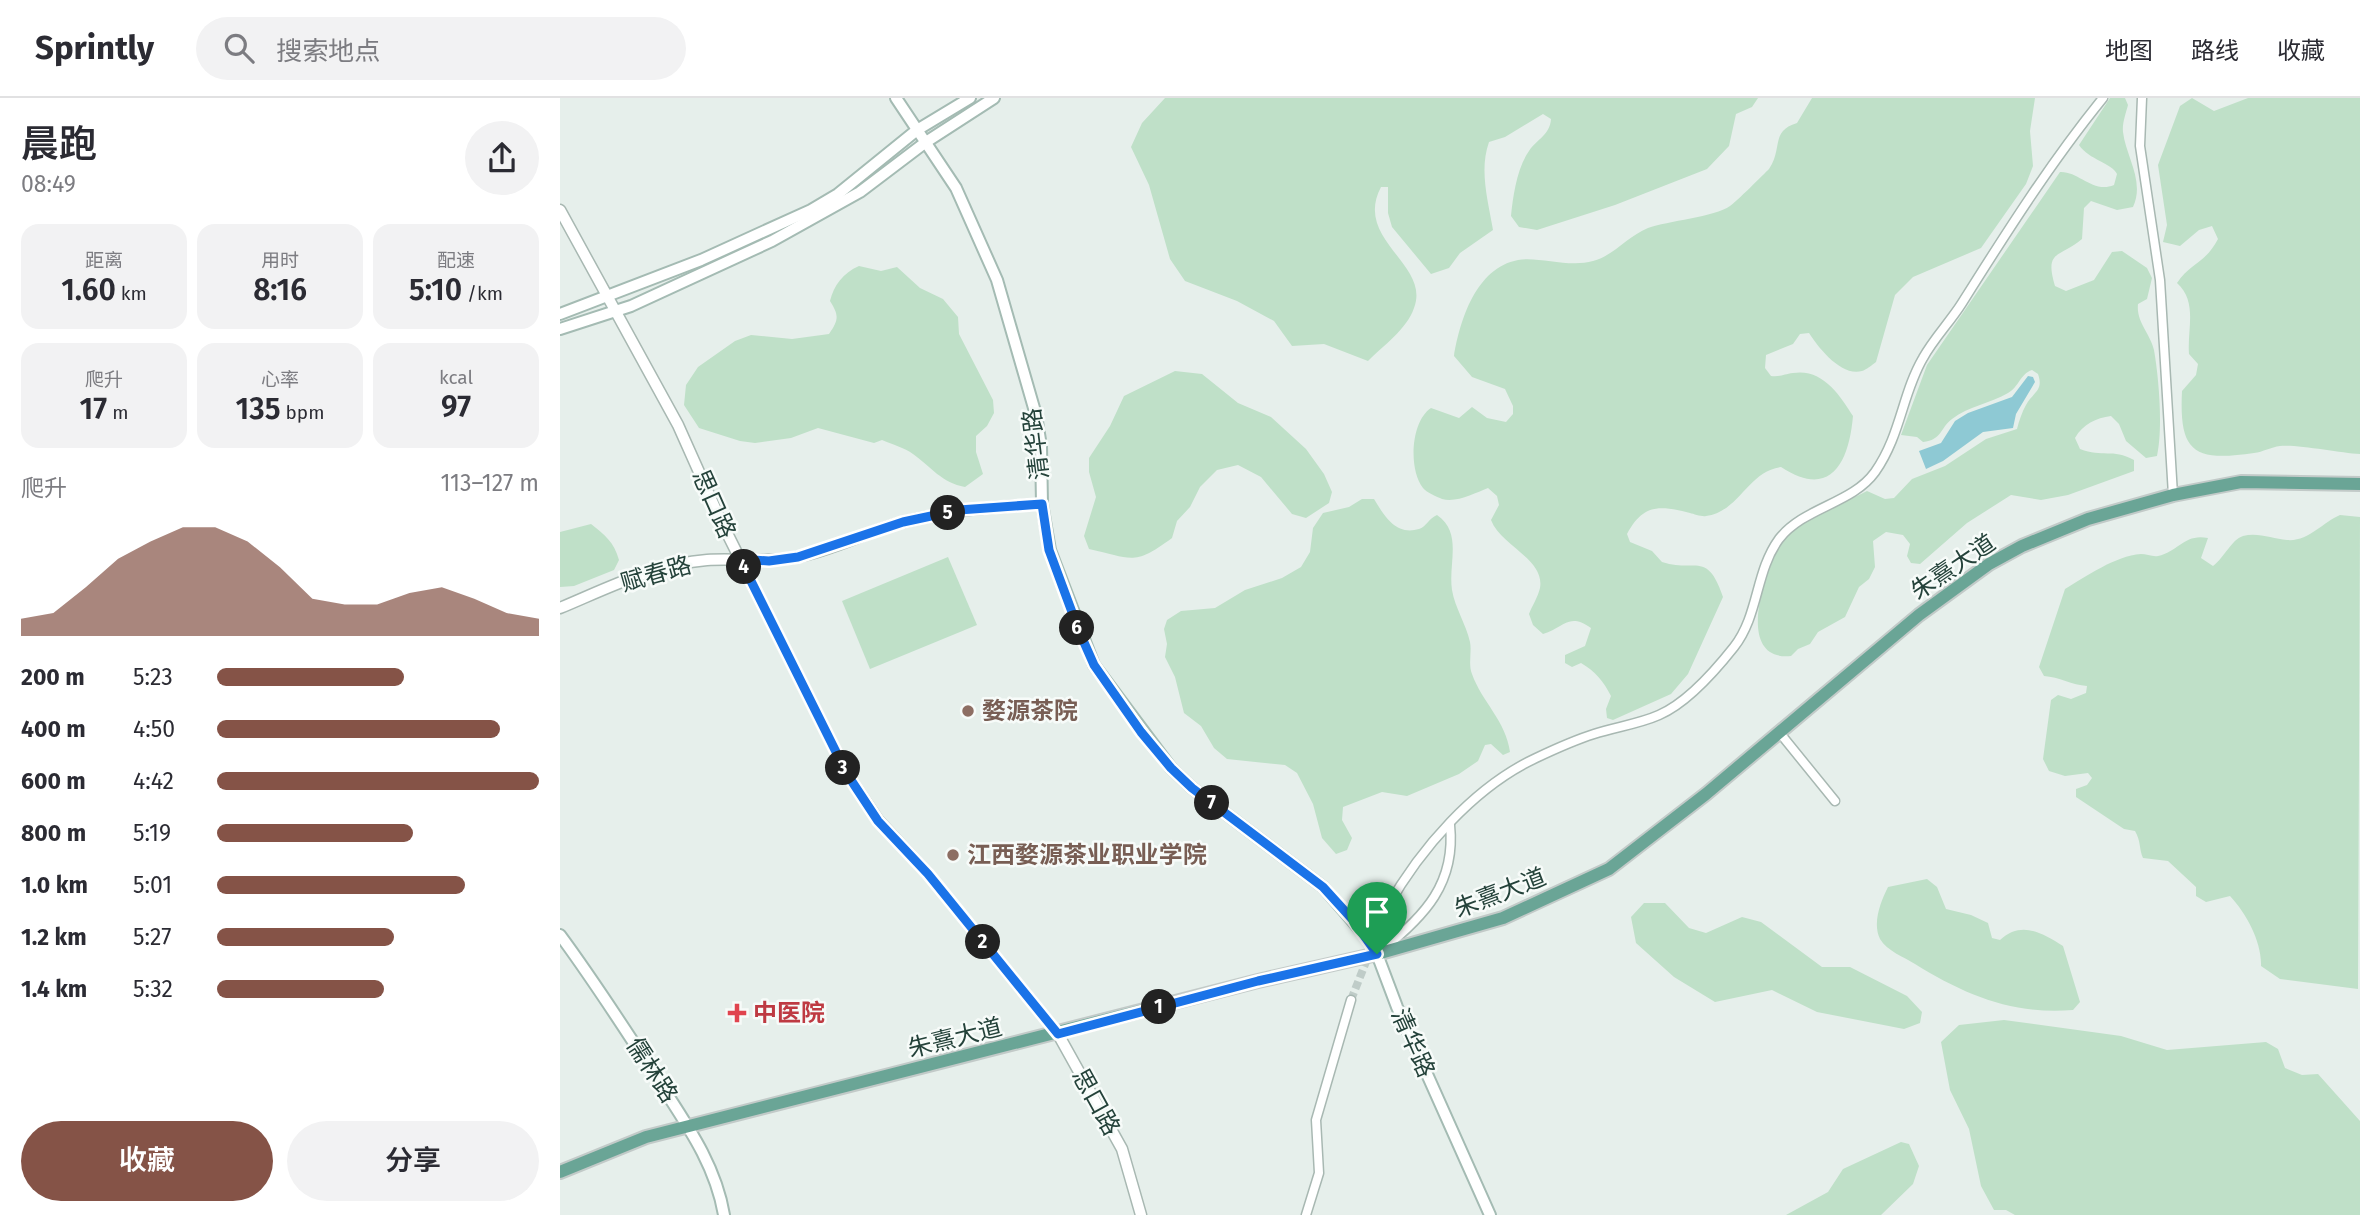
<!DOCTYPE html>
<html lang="zh">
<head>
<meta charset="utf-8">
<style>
	:root { --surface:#fff; --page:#f2f2f3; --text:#2b2b33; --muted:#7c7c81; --line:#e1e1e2; --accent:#855347 }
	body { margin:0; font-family:"Fira Sans","Noto Sans SC",sans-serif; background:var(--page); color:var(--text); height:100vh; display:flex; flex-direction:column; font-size:26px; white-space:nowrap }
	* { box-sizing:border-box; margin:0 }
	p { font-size:23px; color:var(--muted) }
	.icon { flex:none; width:38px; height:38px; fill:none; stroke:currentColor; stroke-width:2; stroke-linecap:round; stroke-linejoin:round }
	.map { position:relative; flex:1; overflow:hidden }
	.sheet { display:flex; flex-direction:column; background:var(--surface); width:560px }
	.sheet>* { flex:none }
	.pin { position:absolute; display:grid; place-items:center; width:60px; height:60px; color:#fff; margin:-72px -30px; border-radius:50% 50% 50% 0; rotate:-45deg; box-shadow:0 0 7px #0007 }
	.pin .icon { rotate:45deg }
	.km { position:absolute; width:35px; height:35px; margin:-18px; border-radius:50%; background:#222; color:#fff; font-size:19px; line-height:35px; text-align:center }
	.round { display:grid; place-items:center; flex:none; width:74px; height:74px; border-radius:37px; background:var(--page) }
	.headline { display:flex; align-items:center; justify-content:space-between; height:119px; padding:0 21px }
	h1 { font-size:38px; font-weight:600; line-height:52px }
	.figures { display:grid; grid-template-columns:repeat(3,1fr); gap:10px; height:119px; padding:7px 21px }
	.figures div { display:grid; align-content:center; border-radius:18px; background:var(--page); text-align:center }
	.figures b { font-size:30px; font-weight:600 }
	.figures small { font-size:19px; font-weight:400 }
	.figures p { font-size:19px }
	.chart { height:196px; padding:14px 21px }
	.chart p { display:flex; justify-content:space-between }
	.chart svg { width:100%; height:126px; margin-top:7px; fill:var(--accent); opacity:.7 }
	.action { display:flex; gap:14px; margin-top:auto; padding:14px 21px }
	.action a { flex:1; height:80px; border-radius:42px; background:var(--accent); color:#fff; font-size:28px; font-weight:600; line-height:80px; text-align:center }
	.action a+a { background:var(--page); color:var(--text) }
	ul { padding:0 21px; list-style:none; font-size:23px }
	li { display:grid; grid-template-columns:112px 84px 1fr; align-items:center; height:52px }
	li i { height:18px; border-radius:9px; background:var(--accent) }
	header { display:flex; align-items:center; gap:42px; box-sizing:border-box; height:98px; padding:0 35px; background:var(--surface); border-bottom:2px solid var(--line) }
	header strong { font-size:33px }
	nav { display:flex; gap:38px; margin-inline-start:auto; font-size:24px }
	.search { width:490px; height:63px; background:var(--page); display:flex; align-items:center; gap:18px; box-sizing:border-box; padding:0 24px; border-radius:38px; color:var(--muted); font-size:26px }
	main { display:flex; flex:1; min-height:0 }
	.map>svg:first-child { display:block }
	.green { fill:#bfe0c8 }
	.water { fill:#8ec9d4 }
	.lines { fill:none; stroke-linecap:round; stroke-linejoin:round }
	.minor-tunnel { stroke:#bfccc8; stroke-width:8; stroke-dasharray:8 4; stroke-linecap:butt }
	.minor-casing { stroke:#a8b8b2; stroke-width:11 }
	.tertiary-casing { stroke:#a8b8b2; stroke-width:13 }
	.secondary-casing { stroke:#a4bbb3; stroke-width:14 }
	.primary-casing { stroke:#c2cac8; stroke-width:16 }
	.minor { stroke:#fff; stroke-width:8 }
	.tertiary { stroke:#fff; stroke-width:10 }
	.secondary { stroke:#fff; stroke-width:10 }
	.primary { stroke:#6aa596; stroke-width:12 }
	.route-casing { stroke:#fff; stroke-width:14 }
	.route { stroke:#1a73e8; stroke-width:9 }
	.education-dot { fill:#8d6e63; stroke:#f7fbf9; stroke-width:2.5 }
	.health-dot { fill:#e0444e; stroke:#f7fbf9; stroke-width:2.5 }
	.labels { text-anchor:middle; stroke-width:5; stroke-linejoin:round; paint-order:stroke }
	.street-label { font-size:24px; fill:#24423a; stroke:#f7fbf9 }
	.education-label { font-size:24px; font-weight:bold; fill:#785e54; stroke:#f7fbf9; text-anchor:start }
	.health-label { font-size:24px; font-weight:bold; fill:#be3a42; stroke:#f7fbf9; text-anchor:start }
</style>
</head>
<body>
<header>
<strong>Sprintly</strong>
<div class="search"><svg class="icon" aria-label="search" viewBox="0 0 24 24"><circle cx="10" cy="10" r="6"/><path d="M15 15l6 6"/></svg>搜索地点</div>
<nav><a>地图</a><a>路线</a><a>收藏</a></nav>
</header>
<main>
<section class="sheet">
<div class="headline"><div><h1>晨跑</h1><p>08:49</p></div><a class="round"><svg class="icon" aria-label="share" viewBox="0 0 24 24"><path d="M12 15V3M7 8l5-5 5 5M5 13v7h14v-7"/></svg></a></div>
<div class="figures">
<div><p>距离</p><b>1.60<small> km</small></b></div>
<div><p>用时</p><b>8:16</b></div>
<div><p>配速</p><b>5:10<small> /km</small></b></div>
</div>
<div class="figures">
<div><p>爬升</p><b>17<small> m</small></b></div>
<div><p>心率</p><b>135<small> bpm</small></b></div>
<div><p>kcal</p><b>97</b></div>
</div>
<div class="chart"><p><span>爬升</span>113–127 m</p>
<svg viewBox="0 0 160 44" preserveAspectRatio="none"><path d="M0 44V38L10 36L20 27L30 17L40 11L50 6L60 6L70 11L80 20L90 31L100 33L110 33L120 29L130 27L140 31L150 36L160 38V44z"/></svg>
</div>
<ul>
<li><b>200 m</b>5:23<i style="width:58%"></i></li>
<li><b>400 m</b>4:50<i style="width:88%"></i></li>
<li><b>600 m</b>4:42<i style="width:100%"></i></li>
<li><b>800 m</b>5:19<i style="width:61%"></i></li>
<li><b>1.0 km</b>5:01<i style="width:77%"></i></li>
<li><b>1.2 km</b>5:27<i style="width:55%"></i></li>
<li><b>1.4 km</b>5:32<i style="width:52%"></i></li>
</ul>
<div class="action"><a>收藏</a><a>分享</a></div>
</section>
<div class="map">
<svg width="1800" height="1117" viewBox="0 0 1800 1117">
	<rect width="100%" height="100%" fill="#e6efeb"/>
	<g class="green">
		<path d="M 605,0 L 1198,0 L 1192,9 L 1176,16 L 1169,48 L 1147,71 L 1055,107 L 977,132 L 959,129 L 951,118 C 953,98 957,70 969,53 C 977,41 990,37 991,21 L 983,16 L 945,39 L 929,44 C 919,72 928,102 933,132 L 900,155 L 889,170 L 871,176 L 832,129 L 828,115 L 828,89 L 821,89 C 793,142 871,166 854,210 C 847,231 823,248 808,263 L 764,246 L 732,248 L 714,223 L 677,203 L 625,183 L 610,161 L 589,87 L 571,49 L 582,25 Z"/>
		<path d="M 1252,0 L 1475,0 L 1470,33 L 1473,68 L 1466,86 L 1421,150 L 1353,179 L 1335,197 L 1316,264 C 1312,267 1306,272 1302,273 C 1281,279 1258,249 1249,235 L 1240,236 L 1233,246 L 1206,257 L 1205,270 L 1211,278 C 1221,279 1224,276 1233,275 C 1262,270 1280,297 1293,318 C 1289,364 1271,402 1221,369 C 1188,373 1179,414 1146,418 C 1142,419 1134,416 1130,415 C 1099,407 1083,406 1067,436 L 1070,444 L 1092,453 L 1102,464 C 1136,475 1147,452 1163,499 L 1128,576 L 1111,596 L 1053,622 L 1047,620 L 1046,611 L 1051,598 C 1044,584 1035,573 1021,565 L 1012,569 L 1005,565 L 1005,557 L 1025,548 L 1031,530 C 1008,514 1004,530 983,536 L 973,527 L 969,516 C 972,508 978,499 980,490 C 985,461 941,448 931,422 L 939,407 L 937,398 L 928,390 C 915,395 897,405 882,401 C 877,399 866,394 863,390 C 848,371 851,323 871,310 L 899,320 L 912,309 L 927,320 L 946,324 L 953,316 L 953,308 L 945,291 L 912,279 L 894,258 C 900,222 916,170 958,162 C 978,158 1009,170 1033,163 C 1053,158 1068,138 1088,130 C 1107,123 1155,119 1170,108 C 1176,104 1204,76 1209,71 C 1223,51 1210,33 1237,25 Z"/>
		<path d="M 1550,0 L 1565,0 L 1568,7 C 1566,15 1562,25 1563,34 C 1566,59 1585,83 1573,109 L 1557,112 L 1531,103 L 1524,110 L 1522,141 C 1500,160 1484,151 1495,188 L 1506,193 L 1534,182 L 1552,154 L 1562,153 L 1587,170 L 1592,180 L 1587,201 L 1578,206 C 1576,224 1590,235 1594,252 C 1599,281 1603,330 1597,358 L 1586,360 L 1566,343 L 1559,326 L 1551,318 C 1536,320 1523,326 1515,340 L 1520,351 C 1543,360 1552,350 1574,362 L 1574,373 L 1508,397 L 1481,402 L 1451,397 L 1407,425 L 1360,466 L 1351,465 L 1347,458 L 1350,446 L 1343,437 L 1326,434 L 1313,443 L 1315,469 L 1309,481 L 1299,489 L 1285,519 L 1258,534 L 1250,546 L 1238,551 L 1231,558 C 1173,564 1205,469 1223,444 C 1242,419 1280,407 1307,393 L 1325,401 L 1334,400 L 1352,381 L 1385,368 L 1426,341 L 1457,331 C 1459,323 1462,314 1466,307 C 1473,294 1484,293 1478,276 L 1472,272 C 1460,276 1459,289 1448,295 C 1431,305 1409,308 1392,321 C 1380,330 1382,342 1363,344 L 1357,339 L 1341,337 L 1367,267 L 1500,74 C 1519,73 1533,96 1554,87 L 1557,76 C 1552,65 1529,62 1519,47 Z"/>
		<path d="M 1632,0 L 1654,13 L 1688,0 L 1800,0 L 1800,356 C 1780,355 1737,346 1720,348 C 1711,349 1703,354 1694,355 C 1633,364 1619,354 1622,293 L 1636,277 L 1638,266 L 1629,256 C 1627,231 1638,204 1617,185 C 1630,165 1645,166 1658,141 L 1652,128 L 1639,132 L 1620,148 L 1603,144 L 1607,127 L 1598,67 L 1620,8 Z"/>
		<path d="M 299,168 L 321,173 L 337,169 L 360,190 L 383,201 L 398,219 L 399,236 L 433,302 L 434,315 L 427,328 L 416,338 L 416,354 L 423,376 L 405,389 C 382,385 371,369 353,356 C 345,350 331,346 322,342 L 314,345 L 258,330 L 231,340 L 195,345 L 180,343 L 139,330 L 124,307 L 126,287 L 138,269 L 175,243 L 191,237 L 232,241 L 269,236 C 279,222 279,217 270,203 C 274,187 283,175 299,168 Z"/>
		<path d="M 615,273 L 642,276 L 678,305 L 711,319 L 746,351 L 764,376 L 772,394 L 769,405 L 746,420 L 732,416 L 701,379 L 678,367 L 657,372 L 640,389 L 630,409 L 617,423 L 612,440 C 573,469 572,460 529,451 L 524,438 L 536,399 L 529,374 L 529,360 L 550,328 L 564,298 Z"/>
		<path d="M 802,401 L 814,401 C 824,417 835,438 859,431 C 866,429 869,420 877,417 C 903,435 888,465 892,492 C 895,510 906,526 910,544 C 912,554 908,566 912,576 C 922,604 946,623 950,654 L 943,657 L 931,646 L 925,647 L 918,663 L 899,676 L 847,698 L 822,694 L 783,709 L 782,722 L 792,740 L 787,752 L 776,756 L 762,740 L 753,706 L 737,675 L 725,667 L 667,661 L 654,650 L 641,628 L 624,615 L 615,579 L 605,559 L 607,546 L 604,531 L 607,522 L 621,513 L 655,510 L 685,492 L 722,480 L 741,469 L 750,454 L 753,430 L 763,415 L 789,409 Z"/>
		<path d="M 1780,417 L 1800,419 L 1798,891 L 1720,881 L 1701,868 C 1702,844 1686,815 1670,798 L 1646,804 L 1636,798 L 1636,789 L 1608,763 L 1583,760 C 1579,751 1581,743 1575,733 L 1564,731 L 1516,699 L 1516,691 L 1527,687 L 1532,680 L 1528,675 L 1505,678 L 1489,673 L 1483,661 L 1491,602 L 1498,597 L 1511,601 L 1526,595 L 1527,588 C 1512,587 1499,579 1484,578 L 1479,569 L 1505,491 C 1527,478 1555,458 1581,456 C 1586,456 1593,459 1598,458 C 1619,453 1625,435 1648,440 L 1641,460 L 1653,468 C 1665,459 1671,442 1683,438 C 1698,434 1713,441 1727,442 C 1748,444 1763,424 1780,417 Z"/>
		<path d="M 31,426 C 45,437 54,444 59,462 L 54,472 L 14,488 L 0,489 L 0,434 Z"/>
		<polygon points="388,459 417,527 310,571 282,503"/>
		<path d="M 1367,781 L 1377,789 L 1386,811 L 1411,817 L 1428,825 L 1432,840 L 1440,842 C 1461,823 1481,834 1503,848 L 1520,904 L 1513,912 C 1453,917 1405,897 1355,866 C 1344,859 1327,853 1320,841 C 1312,825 1321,803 1328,789 Z"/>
		<polygon points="1084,805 1105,805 1129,830 1146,835 1182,819 1201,824 1262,869 1290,869 1347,898 1362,914 1360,925 1344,931 1257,914 1212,892 1155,904 1114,879 1076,845 1071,819"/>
		<polygon points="1444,922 1561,938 1607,952 1706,944 1718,951 1725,970 1742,977 1758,976 1800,1023 1800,1117 1455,1117 1446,1112 1434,1112 1421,1088 1409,1031 1390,992 1381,944 1399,927"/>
		<polygon points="1341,1044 1349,1046 1359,1068 1353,1086 1321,1117 1226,1117 1268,1094 1283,1071"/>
	</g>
	<polygon class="water" points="1468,278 1473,279 1475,284 1456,316 1453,330 1423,334 1383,363 1366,371 1359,353 1381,345 1395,323 1408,315 1452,299"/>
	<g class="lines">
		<polyline class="minor-tunnel" points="791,902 827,810"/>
		<defs>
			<g id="minor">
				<polyline points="1582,0 1580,48 1600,182 1613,397"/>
				<polyline points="1219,634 1275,703"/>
				<path d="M 827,810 C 860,751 914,689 976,660 C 995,651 1015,642 1034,636 C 1055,629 1079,626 1099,617 C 1127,605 1155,573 1174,549 C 1199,517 1195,474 1219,441 C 1244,409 1292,406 1315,374 C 1341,337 1342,296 1363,260 C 1374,240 1390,224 1402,205 C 1446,135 1491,64 1543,0"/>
				<path d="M 822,852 C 865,818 896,785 890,727"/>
				<polyline points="746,1117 759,1075 756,1022 791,902"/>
			</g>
			<g id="tertiary">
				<polyline points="0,112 118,327 160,421 287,676 318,722 368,776 498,936 562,1051 581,1117"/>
				<path d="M 0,510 C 48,490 94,466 147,462 C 177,460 207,465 237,459 C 275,452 307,433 344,424 C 389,412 435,409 482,406"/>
			</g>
			<g id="secondary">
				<polyline points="336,0 396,90 437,182 476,317 481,348 482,406 490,452 534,567 611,670 632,690 763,789 802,834 817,856 837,909 930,1117"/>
				<polyline points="0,216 141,162 251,112 278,96 357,32 410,0"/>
				<polyline points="0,231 71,208 212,143 300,94 366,44 434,0"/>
				<path d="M 0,837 C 34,883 65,931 96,979 C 124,1023 155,1064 164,1117"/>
			</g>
			<polyline id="primary" points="0,1074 86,1039 698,883 817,856 943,820 1049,771 1146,696 1359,517 1429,466 1462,448 1528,421 1613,397 1681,384 1800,386"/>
		</defs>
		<use href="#minor" class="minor-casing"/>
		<use href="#tertiary" class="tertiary-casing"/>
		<use href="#secondary" class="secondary-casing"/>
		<use href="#primary" class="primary-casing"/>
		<use href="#minor" class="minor"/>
		<use href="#tertiary" class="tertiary"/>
		<use href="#secondary" class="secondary"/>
		<use href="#primary" class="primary"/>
	</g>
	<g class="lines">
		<defs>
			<polygon id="route" points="482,406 489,452 519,533 534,567 581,634 611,670 632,690 763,789 793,822 817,856 698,883 498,936 368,776 318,723 287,676 180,461 209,463 238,459 343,424 399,412"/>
		</defs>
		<use href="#route" class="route-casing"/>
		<use href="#route" class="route"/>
	</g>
	<g class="education-dot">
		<circle cx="408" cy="613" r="7"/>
		<circle cx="393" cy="757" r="7"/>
	</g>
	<path class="health-dot" d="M173.5 904.5h7v7h7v7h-7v7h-7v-7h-7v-7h7z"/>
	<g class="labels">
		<g class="street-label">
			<text transform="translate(476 346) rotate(-97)" y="8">清华路</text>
			<text transform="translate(154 406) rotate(66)" y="8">思口路</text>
			<text transform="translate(1393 469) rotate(-34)" y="8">朱熹大道</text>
			<text transform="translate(96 476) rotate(-16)" y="8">赋春路</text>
			<text transform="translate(940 795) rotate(-21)" y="8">朱熹大道</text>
			<text transform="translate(395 940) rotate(-14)" y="8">朱熹大道</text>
			<text transform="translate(853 945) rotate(66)" y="8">清华路</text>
			<text transform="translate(92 972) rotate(57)" y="8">儒林路</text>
			<text transform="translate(536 1004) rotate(61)" y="8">思口路</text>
		</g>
		<g class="education-label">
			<text x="422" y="621">婺源茶院</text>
			<text x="407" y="765">江西婺源茶业职业学院</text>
		</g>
		<g class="health-label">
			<text x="193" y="923">中医院</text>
		</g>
	</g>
</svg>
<div class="pin" style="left:817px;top:856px;background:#1e9e55"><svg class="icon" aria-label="arrive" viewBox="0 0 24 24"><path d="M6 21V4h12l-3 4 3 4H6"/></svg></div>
<b class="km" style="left:599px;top:909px">1</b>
<b class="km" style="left:423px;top:844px">2</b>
<b class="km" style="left:283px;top:670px">3</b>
<b class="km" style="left:184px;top:469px">4</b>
<b class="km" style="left:388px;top:415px">5</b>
<b class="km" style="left:517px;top:530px">6</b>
<b class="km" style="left:652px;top:705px">7</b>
</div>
</main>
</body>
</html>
